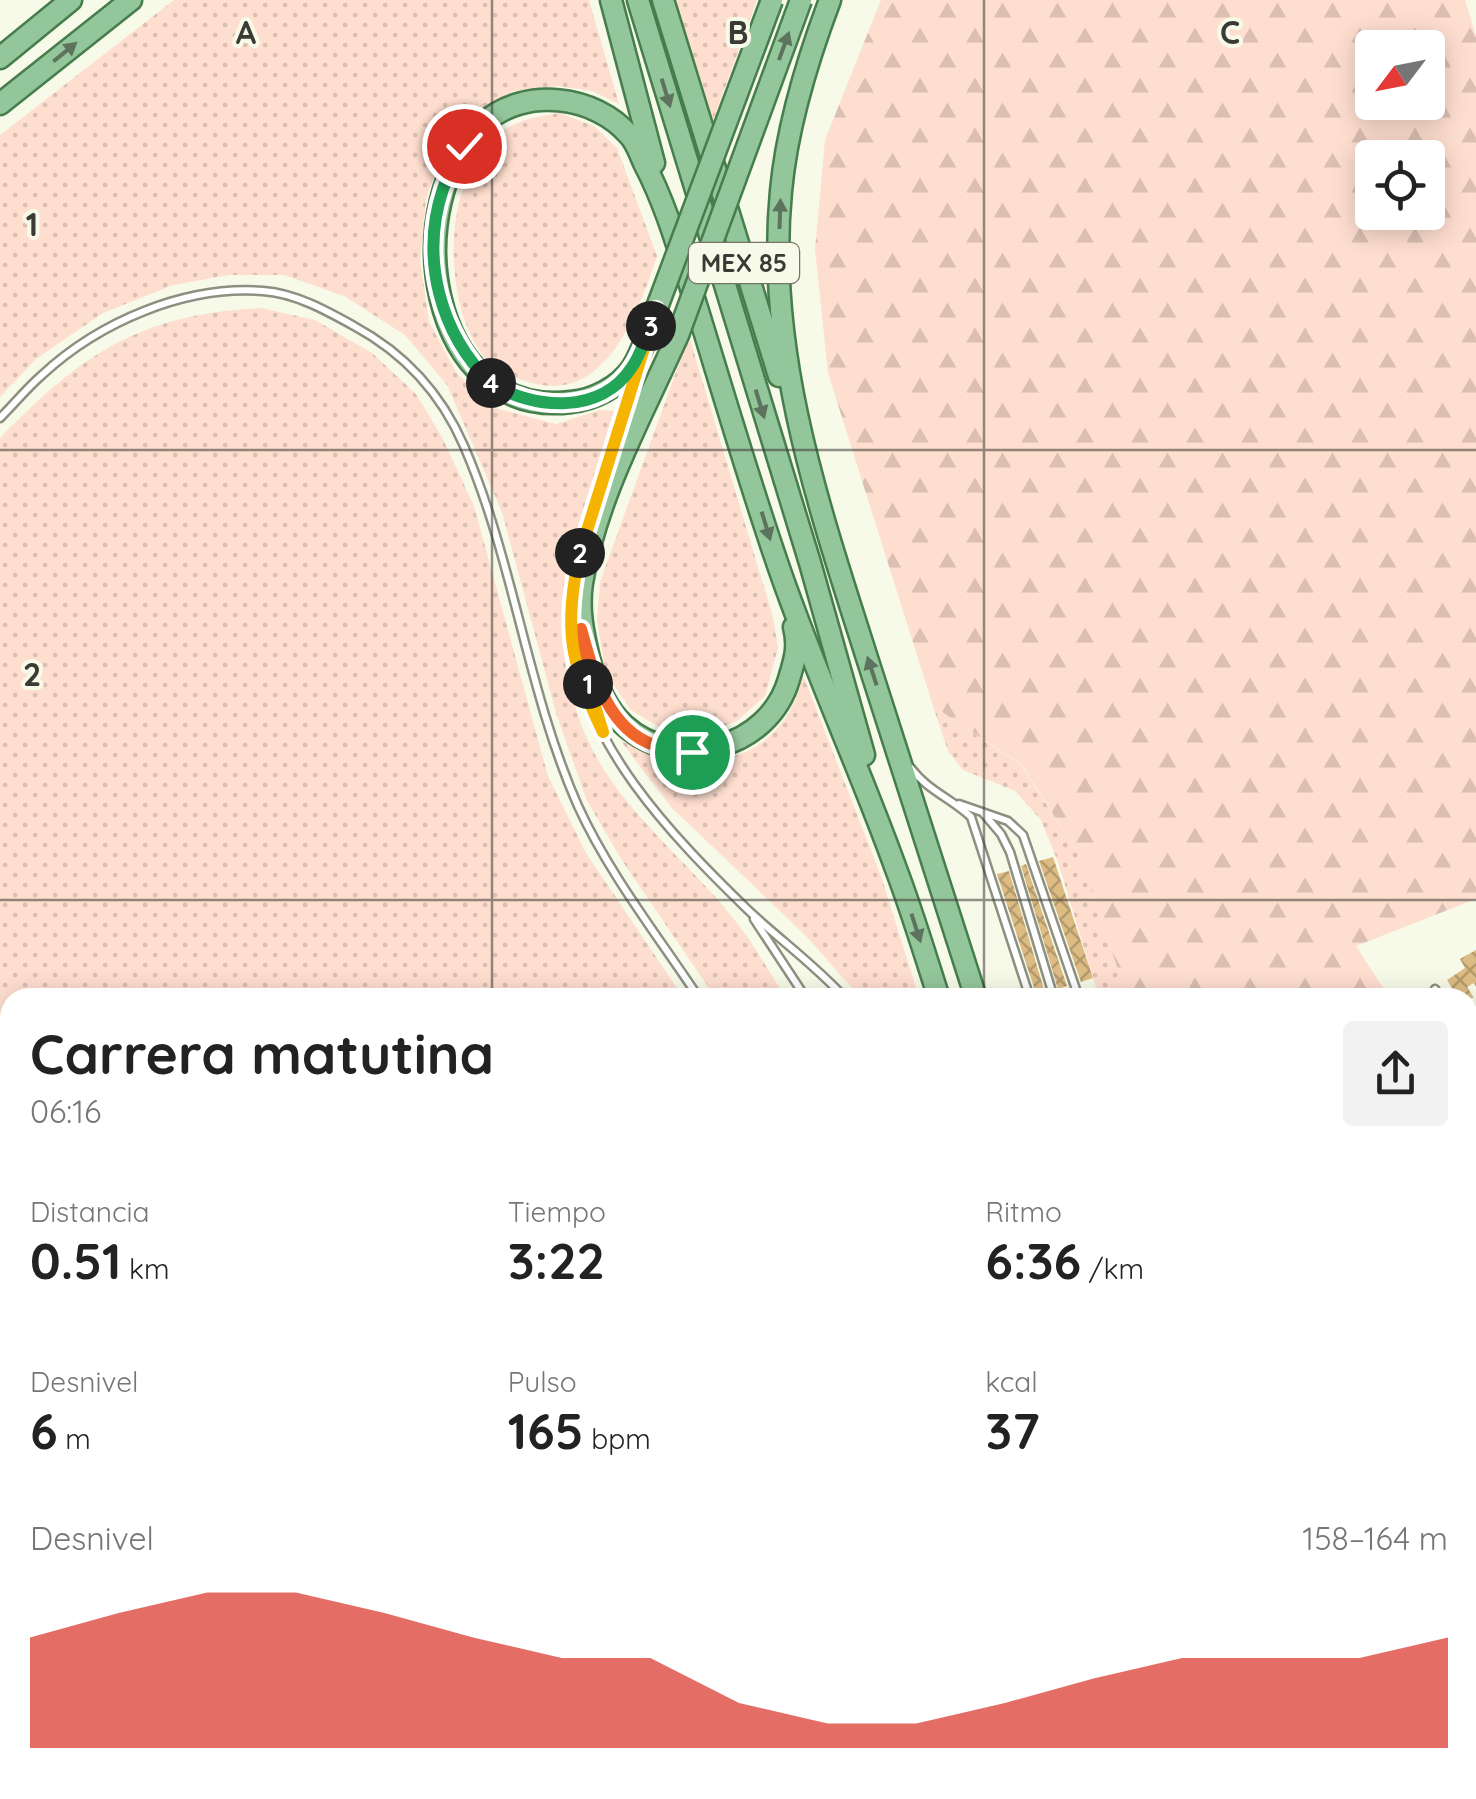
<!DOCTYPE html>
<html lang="es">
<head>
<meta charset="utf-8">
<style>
	:root { --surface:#fff; --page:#f2f2f2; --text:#222; --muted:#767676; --accent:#d93025 }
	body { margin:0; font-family:Quicksand,sans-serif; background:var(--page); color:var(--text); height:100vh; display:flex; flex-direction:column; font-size:38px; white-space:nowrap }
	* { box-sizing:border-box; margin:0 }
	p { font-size:32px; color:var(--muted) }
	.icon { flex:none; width:55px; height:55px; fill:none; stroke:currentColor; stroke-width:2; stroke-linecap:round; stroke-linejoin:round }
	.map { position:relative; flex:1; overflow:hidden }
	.side { position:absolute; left:0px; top:988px; width:1478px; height:812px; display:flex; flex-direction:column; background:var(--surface); border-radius:30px 30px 0 0; box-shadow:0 5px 25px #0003 }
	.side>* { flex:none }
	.needle { width:65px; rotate:238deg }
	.buttons { position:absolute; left:1355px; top:30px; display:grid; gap:20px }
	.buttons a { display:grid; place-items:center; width:90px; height:90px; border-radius:10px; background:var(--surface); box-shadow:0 5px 25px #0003; font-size:50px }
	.pin { position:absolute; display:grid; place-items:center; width:85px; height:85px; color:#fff; margin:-42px; border:5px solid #fff; border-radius:50%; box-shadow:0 2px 10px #0007 }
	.km { position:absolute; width:50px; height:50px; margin:-25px; border-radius:50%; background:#222; color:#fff; font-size:28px; line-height:50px; text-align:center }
	.round { display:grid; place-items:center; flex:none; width:105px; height:105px; border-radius:10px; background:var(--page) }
	.headline { display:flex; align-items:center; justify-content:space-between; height:170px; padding:0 30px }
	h1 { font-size:55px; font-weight:700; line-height:75px }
	.metrics { display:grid; grid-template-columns:repeat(3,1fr); gap:15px; height:170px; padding:10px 30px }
	.metrics div { display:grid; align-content:center }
	.metrics b { font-size:50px; font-weight:700 }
	.metrics small { font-size:28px; font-weight:400 }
	.metrics p { font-size:28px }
	.chart { height:280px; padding:20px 30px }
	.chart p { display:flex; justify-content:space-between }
	.chart svg { width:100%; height:180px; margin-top:10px; fill:var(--accent); opacity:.7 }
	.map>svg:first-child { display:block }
	.grass { fill:url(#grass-dots) }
	.forest { fill:url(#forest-firs); fill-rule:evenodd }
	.building { fill:url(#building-cross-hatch) }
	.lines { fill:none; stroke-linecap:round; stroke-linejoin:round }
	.service-casing { stroke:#8d8f80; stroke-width:11 }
	.minor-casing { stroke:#8d8f80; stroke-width:18 }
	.primary-casing { stroke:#467d4c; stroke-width:25 }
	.service { stroke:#fff; stroke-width:6 }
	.minor { stroke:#fff; stroke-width:12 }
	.primary { stroke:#94c69b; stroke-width:20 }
	.primary-bridge-casing { stroke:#467d4c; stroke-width:25; stroke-linecap:butt }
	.primary-bridge { stroke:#94c69b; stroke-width:20 }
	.oneway { fill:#5e735d }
	.split-1-casing { stroke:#fff; stroke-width:20 }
	.split-2-casing { stroke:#fff; stroke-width:20 }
	.split-3-casing { stroke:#fff; stroke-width:20 }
	.split-4-casing { stroke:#fff; stroke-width:20 }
	.split-5-casing { stroke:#fff; stroke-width:20 }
	.split-1 { stroke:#f0652b; stroke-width:12 }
	.split-2 { stroke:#f5b400; stroke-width:12 }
	.split-3 { stroke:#f5b400; stroke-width:12 }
	.split-4 { stroke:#22a559; stroke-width:12 }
	.split-5 { stroke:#22a559; stroke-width:12 }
	.grid { fill:none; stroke:#3a3b34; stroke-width:2.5; stroke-opacity:0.55 }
	.labels { text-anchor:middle; stroke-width:8; stroke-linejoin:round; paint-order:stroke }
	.shield { fill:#f8fae9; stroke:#73746a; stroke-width:2.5 }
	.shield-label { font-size:25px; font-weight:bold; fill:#3a3b34 }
	.grid-label { font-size:32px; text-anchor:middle; font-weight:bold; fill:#3a3b34; stroke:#f8fae9; stroke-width:8; stroke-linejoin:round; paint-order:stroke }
</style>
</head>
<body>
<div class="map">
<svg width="1476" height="1799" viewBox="0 0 1476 1799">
	<defs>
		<pattern id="grass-dots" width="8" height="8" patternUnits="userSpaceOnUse" patternTransform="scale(2.5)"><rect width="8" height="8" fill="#fedecf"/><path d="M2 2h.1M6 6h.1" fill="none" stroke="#dabfb2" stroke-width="1.8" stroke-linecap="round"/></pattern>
		<pattern id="forest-firs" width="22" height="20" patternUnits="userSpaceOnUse" patternTransform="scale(2.5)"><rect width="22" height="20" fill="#fedecf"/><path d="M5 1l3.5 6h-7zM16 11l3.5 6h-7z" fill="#dabfb2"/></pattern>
		<pattern id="building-cross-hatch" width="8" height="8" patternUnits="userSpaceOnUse" patternTransform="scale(2.5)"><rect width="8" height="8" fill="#ddbc84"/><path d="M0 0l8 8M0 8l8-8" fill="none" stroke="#b49a6d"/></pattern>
	</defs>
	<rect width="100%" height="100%" fill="#f8fae9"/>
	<g class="grass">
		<path d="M 174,0 L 589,0 L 619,104 L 592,91 L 559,86 L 514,91 L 476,113 L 445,147 L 426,199 L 420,260 L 429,322 L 457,374 L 498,409 L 556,424 L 600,410 L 616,411 C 609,477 567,534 563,602 C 559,666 575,731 613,783 C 650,835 702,876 740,927 C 757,949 770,974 786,997 L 715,997 L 623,862 L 587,801 L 556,713 L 502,512 L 447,385 L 405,335 L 344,296 L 284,275 L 229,275 L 173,285 L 103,313 L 36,359 L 0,397 L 0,135 Z"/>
		<polygon points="674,0 757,0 712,123"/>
		<path d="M 559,113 L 594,126 L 617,148 L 657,256 C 639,311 606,404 532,383 C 516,378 496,371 485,358 C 441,305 441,174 501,132 C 519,119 537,117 559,113 Z"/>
		<path d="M 261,308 L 315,320 L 372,353 L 416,394 L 442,437 L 474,506 L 548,776 L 586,853 L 683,997 L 10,998 L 10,1790 L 257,1790 L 254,1799 L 0,1799 L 0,438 C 82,354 140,314 261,308 Z"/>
		<polygon points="689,336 773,617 778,648 765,696 737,721 703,735 667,732 631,710 606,674 597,621 600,582"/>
		<path d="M 803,675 L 881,876 L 919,997 L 860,997 L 806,936 L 671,807 L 620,740 C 693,781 784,766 803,675 Z"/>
		<polygon points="933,706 1021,765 1081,858 1127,997 1099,997 1058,862 1041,820 1015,791 963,770 948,751"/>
		<polygon points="1468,1535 1476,1588 1476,1799 1394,1799 1391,1790 1468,1790"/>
		<polygon points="284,1790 627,1790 655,1799 282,1799"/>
		<polygon points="725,1790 1219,1790 1223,1799 753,1799"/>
	</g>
	<g class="forest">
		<path d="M 881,0 L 1465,0 L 1476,36 L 1476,899 L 1356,946 L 1389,997 L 1127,997 L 1081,858 L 1022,765 L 933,706 L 828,373 L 815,249 L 825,140 ZM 1372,48 L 1428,48 L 1428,102 L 1372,102 ZM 1372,158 L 1428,158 L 1428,212 L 1372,212 Z"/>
		<polygon points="1468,1117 1476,1130 1476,1212 1468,1213"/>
		<polygon points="1476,1304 1476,1520 1468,1503 1468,1306"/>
		<polygon points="1287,1790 1368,1790 1371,1799 1290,1799"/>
	</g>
	<g class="building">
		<polygon points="1053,857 1093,978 1081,982 1039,861"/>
		<polygon points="1026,864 1067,986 1058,989 1021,866"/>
		<polygon points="1009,871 1045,993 1037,997 997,874"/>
		<polygon points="1476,950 1476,987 1474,983 1467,987 1474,998 1458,998 1447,980 1465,968 1460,959"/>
	</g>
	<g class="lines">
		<defs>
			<g id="service">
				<path d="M 0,418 C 14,404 27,388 42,375 C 99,322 185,285 263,291 C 295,293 327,311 354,326 C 404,353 441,393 464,446 C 514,561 527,691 578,806 C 609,874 658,936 699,998"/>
				<polyline points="599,487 636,376"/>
				<path d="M 572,586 C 569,601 571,616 572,632 C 579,741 673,837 748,910 C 780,940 815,965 845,998"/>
				<polyline points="588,686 596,712"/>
				<path d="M 911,768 C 927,790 952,799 971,817 L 1030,998"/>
				<polyline points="959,804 1008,821 1023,835 1079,998"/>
				<polyline points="984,814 1001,834 1010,852 1054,998"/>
				<polyline points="754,919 806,998"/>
				<polyline points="1435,989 1440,998"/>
				<polyline points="1468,1042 1476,1056"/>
				<polyline points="668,1790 697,1799"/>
				<polyline points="271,1799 273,1790"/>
			</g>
			<g id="minor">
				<polyline points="1468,1245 1476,1244"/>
				<polyline points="1468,1280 1476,1279"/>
				<polyline points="1242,1790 1245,1799"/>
				<polyline points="1379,1790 1382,1799"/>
			</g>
			<g id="primary">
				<polyline points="611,0 654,163"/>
				<polyline points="638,0 810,563 864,755"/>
				<polyline points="663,0 779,376"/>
				<path d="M 830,0 C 807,61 787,126 781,191 C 765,352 819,507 867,658 C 903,771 940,884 976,998"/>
				<polyline points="0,58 71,0"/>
				<polyline points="0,104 131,0"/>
				<path d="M 656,310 C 649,328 643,352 632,368 C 619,387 593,400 571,402 C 427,420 396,201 485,122 C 525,87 595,95 629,135 C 636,142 640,154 644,163 C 664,201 676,241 689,282 C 719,378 747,476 780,571 C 815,672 860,769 896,869 C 912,911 925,955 939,998"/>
				<path d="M 678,335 C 643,414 596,497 582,583 C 578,609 583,633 589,658 C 595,681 606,709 624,725 C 677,773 769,749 789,679 C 795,659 799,647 794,627"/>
			</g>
		</defs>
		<use href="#service" class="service-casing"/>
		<use href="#minor" class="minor-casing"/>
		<use href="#primary" class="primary-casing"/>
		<use href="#service" class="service"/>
		<use href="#minor" class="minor"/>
		<use href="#primary" class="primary"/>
		<defs>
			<g id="primary-bridge">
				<polyline points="656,310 772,0"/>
				<polyline points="678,335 801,0"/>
			</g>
		</defs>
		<use href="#primary-bridge" class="primary-bridge-casing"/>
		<use href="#primary-bridge" class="primary-bridge"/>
	</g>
	<defs><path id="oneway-solid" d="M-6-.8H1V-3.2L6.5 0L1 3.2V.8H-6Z" transform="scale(2.5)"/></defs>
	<g class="oneway">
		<use href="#oneway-solid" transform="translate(784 46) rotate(-70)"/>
		<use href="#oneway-solid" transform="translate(65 52) rotate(-39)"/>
		<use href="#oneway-solid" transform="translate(666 93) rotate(73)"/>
		<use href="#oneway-solid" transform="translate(780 214) rotate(-88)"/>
		<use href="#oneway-solid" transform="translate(760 404) rotate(73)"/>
		<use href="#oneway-solid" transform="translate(766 526) rotate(73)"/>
		<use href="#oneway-solid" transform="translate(872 671) rotate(-108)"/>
		<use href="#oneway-solid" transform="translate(916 928) rotate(72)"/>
	</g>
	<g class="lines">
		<defs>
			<path id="split-1" d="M 588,684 L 581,629 C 593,671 606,728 654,745 C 665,749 680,749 692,752"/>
			<path id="split-2" d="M 580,553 C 563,626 570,665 603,732 L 588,684"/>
			<polyline id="split-3" points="580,553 651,326"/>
			<path id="split-4" d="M 491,383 C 533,410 601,415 632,367 C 643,351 649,328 656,310 L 651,326"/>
			<path id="split-5" d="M 464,146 C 457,160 448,174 443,189 C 420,258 440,334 491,383"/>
		</defs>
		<use href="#split-1" class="split-1-casing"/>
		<use href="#split-2" class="split-2-casing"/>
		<use href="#split-3" class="split-3-casing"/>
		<use href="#split-4" class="split-4-casing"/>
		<use href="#split-5" class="split-5-casing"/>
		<use href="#split-1" class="split-1"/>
		<use href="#split-2" class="split-2"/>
		<use href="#split-3" class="split-3"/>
		<use href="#split-4" class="split-4"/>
		<use href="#split-5" class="split-5"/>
	</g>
	<path class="grid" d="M 492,0 L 492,998M 984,0 L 984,998M 0,450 L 1476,450M 0,900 L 1476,900M 0,1349 L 10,1349M 1468,1349 L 1476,1349M 492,1790 L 492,1799M 984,1790 L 984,1799"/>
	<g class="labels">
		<rect class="shield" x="689" y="243" width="110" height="40" rx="8"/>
		<g class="shield-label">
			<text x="744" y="272">MEX 85</text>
		</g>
	</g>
	<g class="grid-label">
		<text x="246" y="44">A</text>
		<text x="738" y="44">B</text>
		<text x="1230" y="44">C</text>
		<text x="32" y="236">1</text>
		<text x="32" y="686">2</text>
	</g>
</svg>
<div class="buttons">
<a><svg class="needle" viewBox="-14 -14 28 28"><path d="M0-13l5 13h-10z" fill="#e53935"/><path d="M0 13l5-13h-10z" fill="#767676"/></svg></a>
<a><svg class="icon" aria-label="locate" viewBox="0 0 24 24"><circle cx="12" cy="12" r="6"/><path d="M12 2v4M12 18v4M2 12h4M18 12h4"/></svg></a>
</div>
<div class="pin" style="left:692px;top:752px;background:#1e9e55"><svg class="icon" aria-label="arrive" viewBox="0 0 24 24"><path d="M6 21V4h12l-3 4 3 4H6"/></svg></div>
<div class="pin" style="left:464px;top:146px;background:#d93025"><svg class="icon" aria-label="check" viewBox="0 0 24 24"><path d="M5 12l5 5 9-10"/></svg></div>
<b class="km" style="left:588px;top:684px">1</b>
<b class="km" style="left:580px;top:553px">2</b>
<b class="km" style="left:651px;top:326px">3</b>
<b class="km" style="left:491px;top:383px">4</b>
<section class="side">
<div class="headline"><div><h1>Carrera matutina</h1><p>06:16</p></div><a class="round"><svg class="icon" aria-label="share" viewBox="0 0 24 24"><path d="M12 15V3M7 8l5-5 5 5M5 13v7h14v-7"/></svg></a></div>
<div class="metrics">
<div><p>Distancia</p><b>0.51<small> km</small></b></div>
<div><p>Tiempo</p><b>3:22</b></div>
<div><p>Ritmo</p><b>6:36<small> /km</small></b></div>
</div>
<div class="metrics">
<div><p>Desnivel</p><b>6<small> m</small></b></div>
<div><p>Pulso</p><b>165<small> bpm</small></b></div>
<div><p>kcal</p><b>37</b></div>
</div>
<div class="chart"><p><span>Desnivel</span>158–164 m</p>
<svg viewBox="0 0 160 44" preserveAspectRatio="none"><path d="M0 44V17L10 11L20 6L30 6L40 11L50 17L60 22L70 22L80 33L90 38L100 38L110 33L120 27L130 22L140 22L150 22L160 17V44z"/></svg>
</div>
</section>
</div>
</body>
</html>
